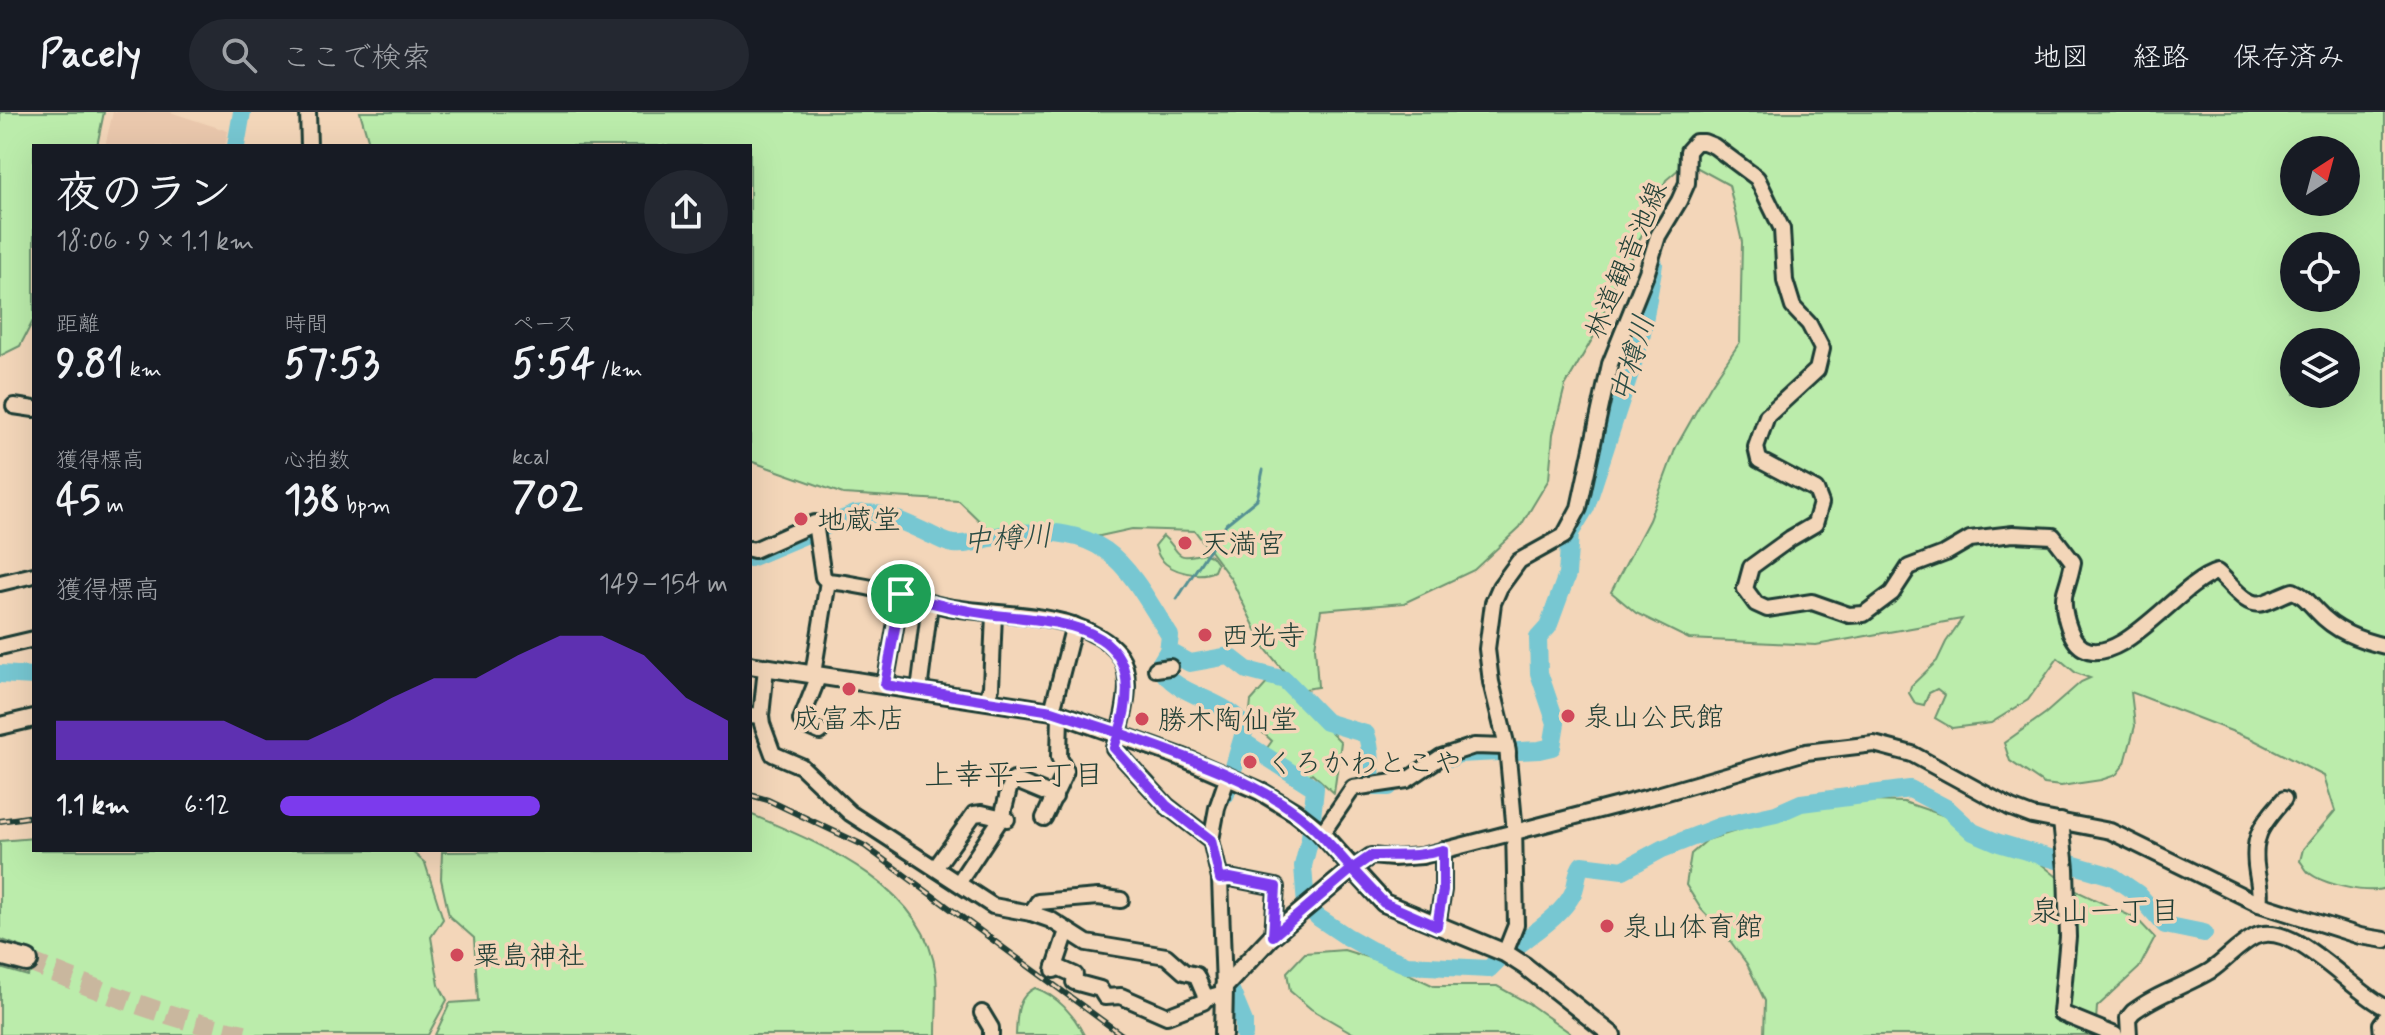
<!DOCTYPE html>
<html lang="ja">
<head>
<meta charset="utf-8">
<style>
	:root { --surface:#171b24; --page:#242831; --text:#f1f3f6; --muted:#9ea1a6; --line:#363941; --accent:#7c3aed }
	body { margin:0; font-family:Mynerve,"Klee One",sans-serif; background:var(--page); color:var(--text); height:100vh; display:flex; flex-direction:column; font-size:30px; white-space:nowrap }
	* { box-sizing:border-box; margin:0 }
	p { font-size:26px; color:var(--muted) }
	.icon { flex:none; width:44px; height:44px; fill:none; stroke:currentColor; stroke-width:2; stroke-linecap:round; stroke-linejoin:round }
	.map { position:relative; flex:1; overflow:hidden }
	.drawer { position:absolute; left:32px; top:32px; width:720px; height:708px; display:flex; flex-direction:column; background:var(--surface); border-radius:0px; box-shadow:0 8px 32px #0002 }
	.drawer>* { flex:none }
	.needle { width:52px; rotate:36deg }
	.controls { position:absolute; left:2280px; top:24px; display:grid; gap:16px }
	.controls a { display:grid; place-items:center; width:80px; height:80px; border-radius:50%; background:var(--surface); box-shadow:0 8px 32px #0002; font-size:40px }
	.pin { position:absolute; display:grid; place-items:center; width:68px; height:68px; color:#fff; margin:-34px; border:4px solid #fff; border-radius:50%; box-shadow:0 2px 8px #0007 }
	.round { display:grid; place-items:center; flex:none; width:84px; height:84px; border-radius:42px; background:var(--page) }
	.headline { display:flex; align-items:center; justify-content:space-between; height:136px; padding:0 24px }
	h1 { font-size:44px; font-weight:700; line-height:60px }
	.metrics { display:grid; grid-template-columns:repeat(3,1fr); gap:12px; height:136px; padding:8px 24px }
	.metrics div { display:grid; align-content:center }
	.metrics b { font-size:40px; font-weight:700 }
	.metrics small { font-size:22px; font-weight:400 }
	.metrics p { font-size:22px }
	.chart { height:224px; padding:16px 24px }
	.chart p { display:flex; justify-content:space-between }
	.chart svg { width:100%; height:144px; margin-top:8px; fill:var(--accent); opacity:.7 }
	ul { padding:0 24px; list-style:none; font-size:26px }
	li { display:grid; grid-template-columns:128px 96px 1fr; align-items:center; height:60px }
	li i { height:20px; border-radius:10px; background:var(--accent) }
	header { display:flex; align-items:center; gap:48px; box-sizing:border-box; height:112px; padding:0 40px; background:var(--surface); border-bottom:2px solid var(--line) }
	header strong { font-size:38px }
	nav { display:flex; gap:44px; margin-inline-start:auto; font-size:28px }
	.search { width:560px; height:72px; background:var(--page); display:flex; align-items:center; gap:20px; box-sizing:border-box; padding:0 28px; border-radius:44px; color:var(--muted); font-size:30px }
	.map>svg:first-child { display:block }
	.built { fill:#eac8ad }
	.green { fill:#bbecab; stroke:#6d9470; stroke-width:2; fill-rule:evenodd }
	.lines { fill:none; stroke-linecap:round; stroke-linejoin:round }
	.stream { stroke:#549093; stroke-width:3 }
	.river { stroke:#77c7d2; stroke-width:18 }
	.highway-tunnel { stroke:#c9b79e; stroke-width:20; stroke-dasharray:20 10; stroke-linecap:butt }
	.minor-casing { stroke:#1f3d34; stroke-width:20 }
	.major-casing { stroke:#1f3d34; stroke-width:22 }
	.highway-casing { stroke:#1f3d34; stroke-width:26 }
	.minor { stroke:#f3d6b9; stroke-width:14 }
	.major { stroke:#f3d6b9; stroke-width:16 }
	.highway { stroke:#f3d6b9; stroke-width:20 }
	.rail-casing { stroke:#1f3d34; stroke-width:6 }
	.rail { stroke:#f3d6b9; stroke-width:3; stroke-dasharray:9; stroke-linecap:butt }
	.route-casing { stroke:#fff; stroke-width:16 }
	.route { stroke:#7c3aed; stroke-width:10 }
	.poi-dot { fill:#d1495b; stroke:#f3d6b9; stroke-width:3 }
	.labels { text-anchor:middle; stroke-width:7; stroke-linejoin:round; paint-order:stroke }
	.street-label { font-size:28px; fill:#1f3d34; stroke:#f3d6b9 }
	.poi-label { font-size:28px; fill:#1f3d34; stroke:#f3d6b9; text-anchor:start }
	.water-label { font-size:30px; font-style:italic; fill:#284b44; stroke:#f3d6b9 }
	.neighbourhood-label { font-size:30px; fill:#1f3d34; stroke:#f3d6b9 }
</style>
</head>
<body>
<header>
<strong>Pacely</strong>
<div class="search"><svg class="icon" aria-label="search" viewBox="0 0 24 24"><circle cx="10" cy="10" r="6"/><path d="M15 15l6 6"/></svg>ここで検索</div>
<nav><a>地図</a><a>経路</a><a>保存済み</a></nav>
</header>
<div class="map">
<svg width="2385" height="923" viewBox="0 0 2385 923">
	<rect width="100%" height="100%" fill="#f3d6b9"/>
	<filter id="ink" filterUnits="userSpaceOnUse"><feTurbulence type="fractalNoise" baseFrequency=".0125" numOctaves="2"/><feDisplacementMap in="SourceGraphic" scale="16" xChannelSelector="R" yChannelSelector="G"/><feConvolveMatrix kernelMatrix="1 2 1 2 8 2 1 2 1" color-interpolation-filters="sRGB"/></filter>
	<g filter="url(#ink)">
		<polygon class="built" points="113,0 170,0 228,19 225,34 105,34"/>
		<g class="green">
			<polygon points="0,0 104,0 97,34 34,34 34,207 20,234 0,244"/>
			<path d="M 360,0 L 2385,0 L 2385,776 C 2368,783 2322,772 2308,760 C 2305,757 2303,752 2300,749 L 2303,737 L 2335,699 L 2324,664 L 2252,627 L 2131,580 L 2135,614 L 2125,651 L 2116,663 L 2101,668 L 2061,674 L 2044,672 L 2010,649 L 2004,631 L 2046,601 L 2081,570 L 2090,566 L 2076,561 L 2058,546 L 2028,588 L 1991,611 L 1952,616 L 1935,606 L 1945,583 L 1937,577 L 1929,581 L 1924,593 L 1915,591 L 1909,581 L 1911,574 L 1937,549 L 1946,530 L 1962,507 L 1816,533 L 1689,527 L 1636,501 L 1611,480 L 1649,408 L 1676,335 L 1711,273 L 1740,230 L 1742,130 L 1729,73 L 1687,50 L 1666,68 L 1632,145 L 1620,156 L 1597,219 L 1565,274 L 1553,322 L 1549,367 L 1520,415 L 1474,458 L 1404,491 L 1321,498 L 1315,535 L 1318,575 L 1299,578 L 1265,536 L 1231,467 L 1195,419 L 1132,417 L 1077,429 L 994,423 L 959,389 L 843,382 L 750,349 L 750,34 L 370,34 ZM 2294,38 L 2346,38 L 2346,90 L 2294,90 ZM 2294,134 L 2346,134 L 2346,186 L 2294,186 ZM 2294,230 L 2346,230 L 2346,282 L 2294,282 Z"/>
			<path d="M 1163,424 C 1182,439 1172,450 1203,441 L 1211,444 L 1217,452 L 1214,459 C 1200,466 1172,461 1161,447 C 1158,444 1157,439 1155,434 Z"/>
			<polygon points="1268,570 1284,573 1341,630 1334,681 1312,661 1307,665 1267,636 1272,629 1249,608 1251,589"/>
			<polygon points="1836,688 1904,690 1960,709 2024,738 2072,777 2137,807 2155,826 2139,856 2097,895 2095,923 1764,923 1765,889 1747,852 1728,826 1701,797 1686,773 1691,742 1707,728"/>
			<path d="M 750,702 C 821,732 925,773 936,862 C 938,881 936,903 936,923 L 435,923 L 450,891 L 478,889 L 474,826 L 449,804 L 441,767 L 442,740 L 750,738 Z"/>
			<polygon points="34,726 34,738 410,738 425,751 443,807 431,825 439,873 447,888 428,923 0,923 0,856 28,864 35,840 0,827 0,729"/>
			<polygon points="1344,838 1383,850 1434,874 1497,874 1528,891 1573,923 1356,923 1311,897 1290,879 1287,860 1305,841"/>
			<path d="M 1035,876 C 1057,883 1074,903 1084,923 L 1016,923 C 1017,904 1016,885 1035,876 Z"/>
		</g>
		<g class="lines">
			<polyline class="stream" points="1177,487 1226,412 1257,387 1263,358"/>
			<g class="river">
				<polyline points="236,34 242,0"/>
				<path d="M 750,446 L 855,402 C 884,398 905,411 931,423 C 938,426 946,431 954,432 C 972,434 990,424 1008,422 C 1106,412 1123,447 1170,524 L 1168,539 L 1159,554 C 1177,587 1228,585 1245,617 L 1226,682"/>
				<path d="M 1168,539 L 1190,551 L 1229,544 L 1247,558 L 1285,568 L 1326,610 L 1366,622 C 1374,641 1368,657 1374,675 L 1389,675"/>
				<polyline points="0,562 34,564"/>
				<polyline points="1242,629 1315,676 1310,726 1303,754 1306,794 1319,806 1346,824 1371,838 1407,853 1489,857 1499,847"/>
				<polyline points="1451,646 1458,642 1539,638 1552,635 1556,611 1539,561 1538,526 1548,515 1567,463 1570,421 1586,395 1641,227 1654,152"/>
				<path d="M 1514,837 C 1532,821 1560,805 1572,783 C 1578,773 1575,762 1582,753 L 1623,758 L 1662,737 L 1721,714 L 1776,702 L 1801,691 L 1910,677 L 1948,697 L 1973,720 L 1999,731 L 2112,764 L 2138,782 L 2165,813 L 2204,821"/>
				<polyline points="1229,857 1230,876 1244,910 1244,923"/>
			</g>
			<path class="highway-tunnel" d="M 27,849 C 100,879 171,908 249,923"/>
			<defs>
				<g id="minor">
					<polyline points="308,0 309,34"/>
					<polyline points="14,294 34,297"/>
					<path d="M 750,437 L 754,438 L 815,411 L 823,465 L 828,469 C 875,473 908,488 953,496 C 992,502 1035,501 1073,513 C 1088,518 1110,529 1119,542 C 1136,566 1122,612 1114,636 L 1167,694 L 1211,728"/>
					<polyline points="0,471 34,463"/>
					<polyline points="0,535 34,527"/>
					<polyline points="1156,557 1170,555"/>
					<polyline points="813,562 828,469"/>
					<polyline points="819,563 801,608 808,615 820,620"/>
					<polyline points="885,573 901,482"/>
					<polyline points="919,579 930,492"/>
					<polyline points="987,588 991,575 994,502"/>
					<polyline points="1052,599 1074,513"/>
					<polyline points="750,603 761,604 766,556"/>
					<polyline points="761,604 762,612 773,642 801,654 850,701 993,794 1031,801 1051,808 1087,831 1166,844 1184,860 1196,863 1206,886 1224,881"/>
					<polyline points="1044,706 1066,659 1059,645 1060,602"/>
					<polyline points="2061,709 2066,757 2068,825 2061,901 2115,923"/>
					<polyline points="1327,714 1353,676 1407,668 1441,645 1474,634 1507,635 1508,641"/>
					<path d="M 1515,720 L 1507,635 L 1491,570 L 1487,537 L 1493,491 L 1500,475 L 1519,449 L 1564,424 L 1579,396 L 1610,252 L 1647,160 L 1658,124 L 1679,89 L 1687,71 L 1688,39 L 1696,30 L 1704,30 L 1714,34 L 1757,66 L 1782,117 L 1785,169 L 1793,195 L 1809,212 L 1822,237 L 1817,258 L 1767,304 L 1756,335 L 1759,348 L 1816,378 L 1821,391 L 1815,412 L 1791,426 L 1751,455 L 1745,477 L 1756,492 L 1767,497 L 1812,490 L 1849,503 L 1864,502 L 1892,481 L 1909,455 L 1946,441 L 1970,427 L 2013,422 L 2053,424 L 2073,450 C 2071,461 2068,470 2065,480 C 2061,495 2069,528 2083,536 C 2121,557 2180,470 2217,460 C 2230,470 2245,496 2263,491 C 2273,488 2283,482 2293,479 C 2305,484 2308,490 2317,499 C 2335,519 2359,528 2385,534"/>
					<polyline points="936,755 974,702 982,701 1007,707"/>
					<polyline points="1352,757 1371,744 1393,746 1422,744 1657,683 1806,640 1874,632 1912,642 2011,696 2032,704 2110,719 2259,792 2360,824 2385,828"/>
					<polyline points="1220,767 1230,766 1276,775 1273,824"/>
					<polyline points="959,770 1002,705 1009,677 1014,668 1055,685"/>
					<path d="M 2259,792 C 2261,780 2259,773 2257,761 C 2251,725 2261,713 2284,687"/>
					<polyline points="1031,801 1038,790 1098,785 1121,788"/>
					<polyline points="1437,814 1443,778 1443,738"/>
					<polyline points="1505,841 1516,813 1514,714"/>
					<polyline points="1055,854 1075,863 1074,870 1100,877 1105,885 1121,884 1167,904 1203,890 1206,886"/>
					<polyline points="1054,858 1067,819"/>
					<polyline points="1224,875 1220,767 1211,728 1217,696 1228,664"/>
					<polyline points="982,901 991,916 991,923"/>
					<path d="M 2129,923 L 2128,906 L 2133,900 C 2156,882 2185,874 2210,859 C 2225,849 2237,834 2254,825 C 2292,805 2352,880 2385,895"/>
					<polyline points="2382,923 2381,912 2385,907"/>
				</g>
				<g id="major">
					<polyline points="750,553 1052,599 1184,646 1260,679 1295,700 1318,718 1384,791 1505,841 1525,854 1612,923"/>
					<polyline points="0,614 34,606"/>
					<polyline points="1223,923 1224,875 1271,825 1352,757"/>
				</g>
				<polyline id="highway" points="0,842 27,849"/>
			</defs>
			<use href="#minor" class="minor-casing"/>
			<use href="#major" class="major-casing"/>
			<use href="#highway" class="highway-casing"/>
			<use href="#minor" class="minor"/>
			<use href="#major" class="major"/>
			<use href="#highway" class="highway"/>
			<defs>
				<g id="rail">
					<polyline points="750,683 768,688 865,734 1122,923"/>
					<polyline points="0,709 34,704"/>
				</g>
			</defs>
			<use href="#rail" class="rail-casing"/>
			<use href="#rail" class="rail"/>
		</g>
	</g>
	<g class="lines" filter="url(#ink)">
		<defs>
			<path id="route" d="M 901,482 C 932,492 963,499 996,503 C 1075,511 1152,517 1119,621 C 1176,642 1246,664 1295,700 C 1317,716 1334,737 1352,757 L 1371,744 C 1398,743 1416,746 1443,738 L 1443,778 L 1437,814 L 1384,791 L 1352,757 L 1273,824 L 1276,775 L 1230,766 L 1220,767 L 1211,728 L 1167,694 L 1114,636 L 1119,621 L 1052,599 L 885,573 L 901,482"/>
		</defs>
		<use href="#route" class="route-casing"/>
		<use href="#route" class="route"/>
	</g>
	<g class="poi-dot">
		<circle cx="801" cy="407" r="8"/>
		<circle cx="1185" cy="431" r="8"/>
		<circle cx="1205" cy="523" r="8"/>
		<circle cx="849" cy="577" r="8"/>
		<circle cx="1568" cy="604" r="8"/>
		<circle cx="1142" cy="607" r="8"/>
		<circle cx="1250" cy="650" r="8"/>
		<circle cx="1607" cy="814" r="8"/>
		<circle cx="457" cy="843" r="8"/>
	</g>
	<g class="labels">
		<g class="street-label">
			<text transform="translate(1625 148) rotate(-67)" y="10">林道観音池線</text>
		</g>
		<g class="poi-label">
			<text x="817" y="417">地蔵堂</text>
			<text x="1201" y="441">天満宮</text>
			<text x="1221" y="533">西光寺</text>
			<text x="1584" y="614">泉山公民館</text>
			<text x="849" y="616" text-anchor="middle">成富本店</text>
			<text x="1158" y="617">勝木陶仙堂</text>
			<text x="1266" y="660">くろかわとこや</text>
			<text x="1623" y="824">泉山体育館</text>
			<text x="473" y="853">粟島神社</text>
		</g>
		<g class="water-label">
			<text transform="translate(1632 247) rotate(-74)" y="10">中樽川</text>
			<text transform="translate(1007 426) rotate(-4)" y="10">中樽川</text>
		</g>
		<g class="neighbourhood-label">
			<text x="1014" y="673">上幸平二丁目</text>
			<text x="2105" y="809">泉山一丁目</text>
		</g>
	</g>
</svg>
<div class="controls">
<a><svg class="needle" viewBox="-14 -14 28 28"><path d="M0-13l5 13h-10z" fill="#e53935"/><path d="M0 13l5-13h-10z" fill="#9ea1a6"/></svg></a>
<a><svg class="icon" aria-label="locate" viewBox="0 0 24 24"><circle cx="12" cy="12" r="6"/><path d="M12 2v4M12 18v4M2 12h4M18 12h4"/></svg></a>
<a><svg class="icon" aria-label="layers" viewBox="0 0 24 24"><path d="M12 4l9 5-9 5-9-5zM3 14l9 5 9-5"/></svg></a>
</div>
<div class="pin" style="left:901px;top:482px;background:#1e9e55"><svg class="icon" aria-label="arrive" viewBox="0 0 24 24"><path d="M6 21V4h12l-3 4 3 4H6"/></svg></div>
<section class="drawer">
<div class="headline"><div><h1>夜のラン</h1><p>18:06 · 9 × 1.1 km</p></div><a class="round"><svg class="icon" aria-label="share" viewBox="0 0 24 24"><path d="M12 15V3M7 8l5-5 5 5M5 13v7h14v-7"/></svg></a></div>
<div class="metrics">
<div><p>距離</p><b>9.81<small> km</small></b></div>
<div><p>時間</p><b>57:53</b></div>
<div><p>ペース</p><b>5:54<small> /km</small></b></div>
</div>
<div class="metrics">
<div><p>獲得標高</p><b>45<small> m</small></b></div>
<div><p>心拍数</p><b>138<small> bpm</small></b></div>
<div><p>kcal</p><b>702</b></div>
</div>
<div class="chart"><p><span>獲得標高</span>149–154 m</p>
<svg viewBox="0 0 160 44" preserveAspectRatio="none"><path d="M0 44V32L10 32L20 32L30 32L40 32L50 38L60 38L70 32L80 25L90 19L100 19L110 12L120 6L130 6L140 12L150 25L160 32V44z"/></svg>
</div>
<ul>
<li><b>1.1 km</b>6:12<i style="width:58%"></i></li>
</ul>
</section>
</div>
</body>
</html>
